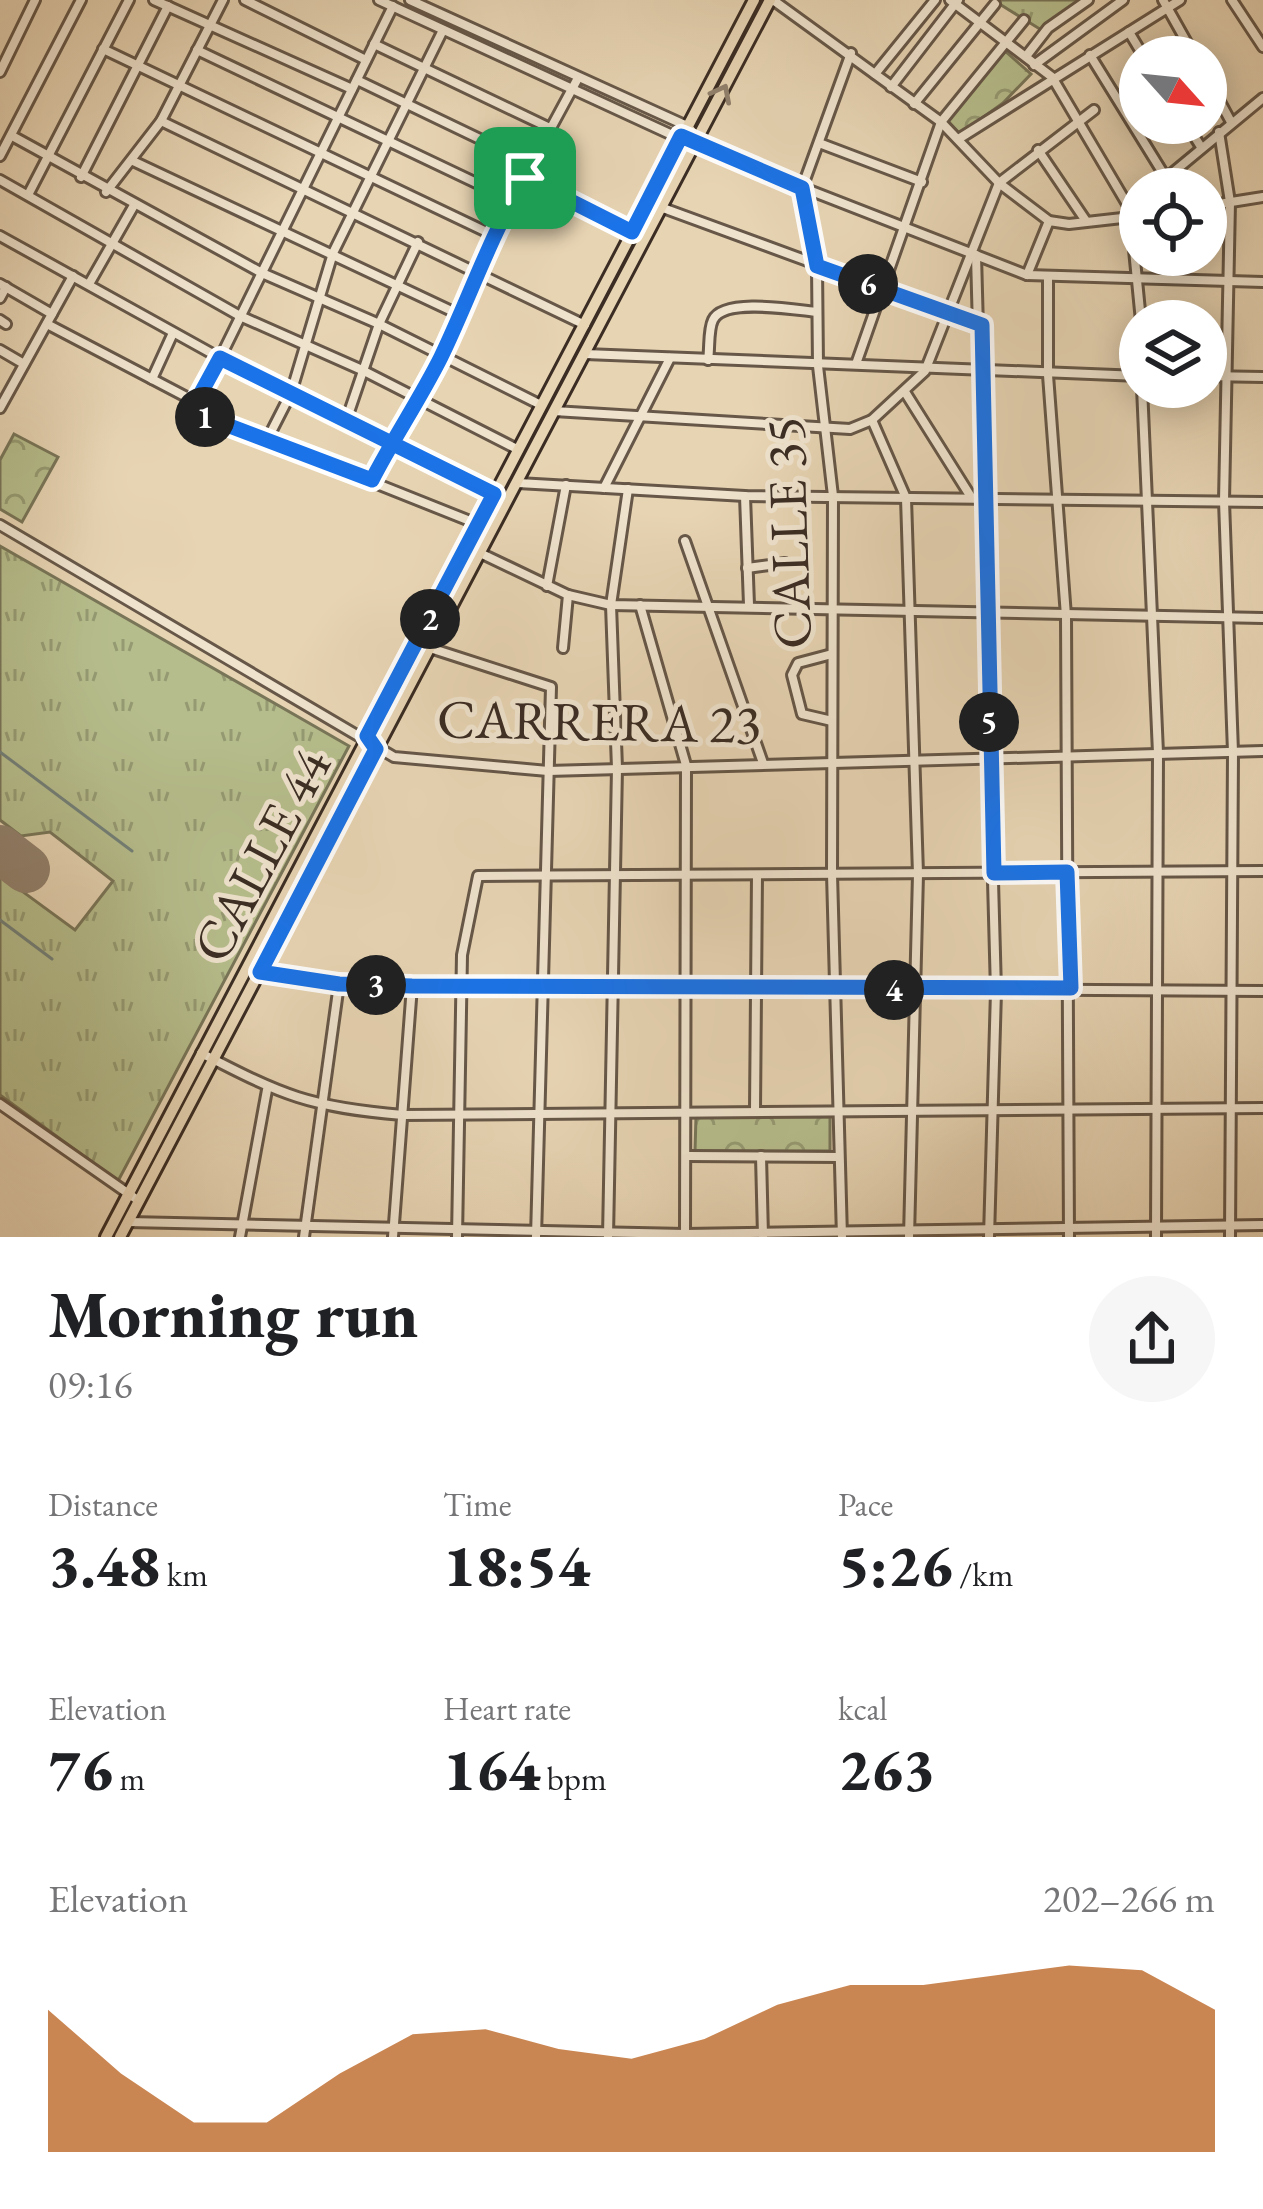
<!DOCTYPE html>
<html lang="en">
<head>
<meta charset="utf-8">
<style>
	:root { --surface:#fff; --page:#f6f6f6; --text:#202124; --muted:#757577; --accent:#b45309 }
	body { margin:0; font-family:"EB Garamond",serif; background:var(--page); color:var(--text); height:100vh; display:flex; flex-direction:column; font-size:45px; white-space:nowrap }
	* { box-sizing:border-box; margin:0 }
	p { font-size:39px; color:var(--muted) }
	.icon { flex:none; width:66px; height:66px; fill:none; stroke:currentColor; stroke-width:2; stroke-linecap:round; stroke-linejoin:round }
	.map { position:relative; height:1237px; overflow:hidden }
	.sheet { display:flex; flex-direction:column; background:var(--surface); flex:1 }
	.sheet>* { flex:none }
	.needle { width:78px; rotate:117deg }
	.fabs { position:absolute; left:1119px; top:36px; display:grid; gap:24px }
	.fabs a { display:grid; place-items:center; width:108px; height:108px; border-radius:50%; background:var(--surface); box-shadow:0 6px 30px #0003; font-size:60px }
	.pin { position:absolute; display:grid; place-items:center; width:102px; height:102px; color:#fff; margin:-51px; border-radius:24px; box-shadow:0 6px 18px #0006 }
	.km { position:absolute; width:60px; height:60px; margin:-30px; border-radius:50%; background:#222; color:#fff; font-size:33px; line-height:60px; text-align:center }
	.round { display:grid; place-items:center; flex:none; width:126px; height:126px; border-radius:63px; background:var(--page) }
	.head { display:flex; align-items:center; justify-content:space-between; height:204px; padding:0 48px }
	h1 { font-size:66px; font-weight:800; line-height:90px }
	.stats { display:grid; grid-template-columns:repeat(3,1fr); gap:18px; height:204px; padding:12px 48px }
	.stats div { display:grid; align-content:center }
	.stats b { font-size:60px; font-weight:800 }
	.stats small { font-size:33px; font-weight:400 }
	.stats p { font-size:33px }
	.chart { height:336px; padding:24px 48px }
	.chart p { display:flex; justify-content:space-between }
	.chart svg { width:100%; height:216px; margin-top:12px; fill:var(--accent); opacity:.7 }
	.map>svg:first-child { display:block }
	.grass { fill:url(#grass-tufts); stroke:#787558; stroke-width:3 }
	.forest { fill:url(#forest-crowns); stroke:#787558; stroke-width:3 }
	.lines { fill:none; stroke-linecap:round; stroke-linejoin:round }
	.stream { stroke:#728079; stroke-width:3 }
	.runway { stroke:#91806c; stroke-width:48 }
	.minor-casing { stroke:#665748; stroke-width:14 }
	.major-casing { stroke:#3b2d24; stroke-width:16 }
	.minor { stroke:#efe3ce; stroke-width:8 }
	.major { stroke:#e7d4b3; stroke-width:10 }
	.oneway { stroke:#91806c }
	.route-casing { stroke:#fff; stroke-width:24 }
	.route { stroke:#1a73e8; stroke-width:15 }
	.labels { text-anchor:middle; stroke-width:10; stroke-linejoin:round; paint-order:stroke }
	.street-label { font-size:54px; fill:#3b2d24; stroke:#efe3ce }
</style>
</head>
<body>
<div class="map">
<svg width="1263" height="1237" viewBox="0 0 1263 1237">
	<defs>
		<pattern id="grass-tufts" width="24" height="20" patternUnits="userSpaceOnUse" patternTransform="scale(3)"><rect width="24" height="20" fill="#b6bd8c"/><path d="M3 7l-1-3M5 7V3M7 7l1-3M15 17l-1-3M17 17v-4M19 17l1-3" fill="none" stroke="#959a72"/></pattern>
		<pattern id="forest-crowns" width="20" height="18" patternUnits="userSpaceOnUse" patternTransform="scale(3)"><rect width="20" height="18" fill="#b6bd8c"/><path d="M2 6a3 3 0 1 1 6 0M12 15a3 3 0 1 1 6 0" fill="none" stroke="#959a72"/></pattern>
	</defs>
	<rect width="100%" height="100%" fill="#e7d4b3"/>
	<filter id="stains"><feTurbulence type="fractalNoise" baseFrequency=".00167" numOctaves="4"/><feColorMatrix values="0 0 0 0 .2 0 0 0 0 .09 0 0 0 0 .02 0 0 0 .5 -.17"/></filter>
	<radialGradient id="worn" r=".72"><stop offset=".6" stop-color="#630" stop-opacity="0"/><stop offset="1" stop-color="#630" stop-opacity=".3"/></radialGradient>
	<g class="grass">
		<polygon points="993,0 1082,0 1043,31"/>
		<polygon points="0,546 349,746 118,1181 0,1095 0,875 75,930 113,881 50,832 21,836 0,820"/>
	</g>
	<g class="forest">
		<polygon points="1005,51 1031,74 1003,103 960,134 947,120"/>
		<polygon points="14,434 58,457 22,522 0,509 0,460"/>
		<polygon points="696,1116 830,1117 830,1151 695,1151"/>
	</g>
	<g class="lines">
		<g class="stream">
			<polyline points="0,752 132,851"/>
			<polyline points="0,920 52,959"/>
		</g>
		<polyline class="runway" points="0,849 26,869"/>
		<defs>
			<g id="minor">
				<polyline points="154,0 352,89"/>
				<polyline points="245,0 366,60"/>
				<polyline points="379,0 696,146 1027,275 1263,282"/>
				<polyline points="410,0 687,126 709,149"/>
				<polyline points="773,0 941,122 999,183 1049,221 1069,224 1140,216"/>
				<polyline points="950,0 1052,77 1130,209 1141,321"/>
				<polyline points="1163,0 1195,57"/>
				<polyline points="1232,0 1263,47"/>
				<polyline points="393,6 194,411 480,525"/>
				<polyline points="1129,32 1144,57"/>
				<polyline points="374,44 552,129"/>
				<polyline points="103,49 493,235"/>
				<polyline points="197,50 512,200"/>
				<polyline points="1027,55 1048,28 1088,0"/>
				<polyline points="1090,55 1166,178"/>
				<polyline points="1034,65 1123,0"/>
				<polyline points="0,72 35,0"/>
				<polyline points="875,74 935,0"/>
				<polyline points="1206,76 1231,122"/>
				<polyline points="357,80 532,164"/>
				<polyline points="891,87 958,0"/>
				<polyline points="914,104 995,4"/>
				<polyline points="161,121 585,325"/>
				<polyline points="1186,123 1201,147"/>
				<polyline points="1219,132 1230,202 1224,501 1233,752 1230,1237"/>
				<polyline points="14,137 262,273 379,324 541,405"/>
				<polyline points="960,138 1180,0"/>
				<polyline points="819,143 922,182"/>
				<polyline points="1038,150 1086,221"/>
				<polyline points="0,156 81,0"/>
				<polyline points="133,161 458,314"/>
				<polyline points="81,177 168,6"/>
				<polyline points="525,178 632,232"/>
				<polyline points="0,180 240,316 362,370 519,450"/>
				<polyline points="1153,189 1263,98"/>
				<polyline points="106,192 161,121 223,0"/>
				<polyline points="28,195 129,0"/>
				<polyline points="1206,206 1263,197"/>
				<polyline points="663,208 982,325"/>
				<polyline points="1130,209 1140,200"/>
				<polyline points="0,236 220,358 498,496"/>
				<polyline points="976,255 996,991 989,1237"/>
				<polyline points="1027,275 1049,221"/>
				<polyline points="1048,276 1048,375 1066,616 1069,1237"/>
				<polyline points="0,284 52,314"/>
				<polyline points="89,284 133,207"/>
				<polyline points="0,298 6,287"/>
				<polyline points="0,320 6,324"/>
				<polyline points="47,324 196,402"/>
				<polyline points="0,350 24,364"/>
				<polyline points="585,354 1140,376"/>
				<path d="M 708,360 C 710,348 708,330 713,320 C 724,297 796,310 817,312"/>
				<polyline points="856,364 941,122 1024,20"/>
				<polyline points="1206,376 1263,377"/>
				<polyline points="152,379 173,333"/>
				<polyline points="1142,387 1158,753 1156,1237"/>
				<polyline points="905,392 971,497"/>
				<polyline points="0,408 73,276"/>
				<polyline points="554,411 850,429 872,420 925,371 999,183 1094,110"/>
				<polyline points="872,420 906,498 918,874 909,1237"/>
				<polyline points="346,421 379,324 418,242"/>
				<polyline points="267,440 291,393 333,253 443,30"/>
				<polyline points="372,480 442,355 493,235 578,78"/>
				<polyline points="518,483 745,496 1263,502"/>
				<polyline points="604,488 670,358"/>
				<polyline points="745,496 749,605"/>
				<polyline points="0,525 394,757 548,771 1263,751"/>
				<polyline points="685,541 763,763"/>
				<polyline points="480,553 568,595 611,605 1263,618"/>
				<polyline points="747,568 785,563"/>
				<polyline points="547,586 566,485"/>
				<polyline points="640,605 686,765 685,1236"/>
				<polyline points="430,648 551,687 536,1237"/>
				<polyline points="563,648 568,595"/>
				<polyline points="832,654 798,663 792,675 802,714 832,721"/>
				<polyline points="260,972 339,984 412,986 1263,991"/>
				<path d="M 201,1053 C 284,1096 309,1107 403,1115 L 1263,1108"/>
				<polyline points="0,1104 139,1201"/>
				<polyline points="755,1111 757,875"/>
				<polyline points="688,1156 839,1157"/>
				<polyline points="761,1156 763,1236"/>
				<polyline points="128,1222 685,1234 1263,1225"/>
				<polyline points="240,1237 267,1090"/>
				<polyline points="304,1237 339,984"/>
				<polyline points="393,1237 412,986"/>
				<polyline points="457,1237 462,955 478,876 1263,871"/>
				<polyline points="608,1237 617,768 611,605 628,489"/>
				<polyline points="842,1237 832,874 833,496 818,366 817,266 802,188 851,53"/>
			</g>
			<g id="major">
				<polyline points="106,1237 754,0"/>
				<polyline points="120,1237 770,0"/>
			</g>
		</defs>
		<use href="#minor" class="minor-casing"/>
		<use href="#major" class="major-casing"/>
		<use href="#minor" class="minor"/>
		<use href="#major" class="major"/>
	</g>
	<defs><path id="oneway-chevron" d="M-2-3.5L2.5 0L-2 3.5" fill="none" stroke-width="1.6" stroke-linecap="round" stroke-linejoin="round" transform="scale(3)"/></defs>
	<use class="oneway" href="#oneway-chevron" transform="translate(722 93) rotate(-63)"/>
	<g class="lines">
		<defs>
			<path id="route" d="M 525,178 C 490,236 470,297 441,357 C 420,399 393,439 372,480 L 198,414 L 196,402 L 220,358 L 494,494 L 367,736 L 376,749 L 260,972 L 339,984 L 412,986 L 1071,988 L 1067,872 L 994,873 L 982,325 L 817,266 L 802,188 L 681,136 L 632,232 L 525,178"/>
		</defs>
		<use href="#route" class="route-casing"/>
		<use href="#route" class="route"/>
	</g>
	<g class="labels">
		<g class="street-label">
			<text transform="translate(788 533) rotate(-92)" y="19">CALLE 35</text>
			<text transform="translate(599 721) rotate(1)" y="19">CARRERA 23</text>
			<text transform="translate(261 855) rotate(-62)" y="19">CALLE 44</text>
		</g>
	</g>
	<rect width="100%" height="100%" filter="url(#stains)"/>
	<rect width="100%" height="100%" fill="url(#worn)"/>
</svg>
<div class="fabs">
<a><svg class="needle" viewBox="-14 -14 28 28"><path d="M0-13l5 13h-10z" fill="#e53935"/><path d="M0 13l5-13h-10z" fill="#757577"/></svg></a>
<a><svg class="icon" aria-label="locate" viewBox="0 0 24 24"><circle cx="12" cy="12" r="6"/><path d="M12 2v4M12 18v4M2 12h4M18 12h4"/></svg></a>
<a><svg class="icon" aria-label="layers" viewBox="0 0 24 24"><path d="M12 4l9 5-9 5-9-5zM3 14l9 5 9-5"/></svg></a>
</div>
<div class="pin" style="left:525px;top:178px;background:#1e9e55"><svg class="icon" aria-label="arrive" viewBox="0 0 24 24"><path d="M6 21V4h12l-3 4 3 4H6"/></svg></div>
<b class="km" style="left:205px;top:417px">1</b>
<b class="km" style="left:430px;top:619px">2</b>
<b class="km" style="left:376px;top:985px">3</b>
<b class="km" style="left:894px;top:990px">4</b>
<b class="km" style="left:989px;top:722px">5</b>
<b class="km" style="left:868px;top:284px">6</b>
</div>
<section class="sheet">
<div class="head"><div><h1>Morning run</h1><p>09:16</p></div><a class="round"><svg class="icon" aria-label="share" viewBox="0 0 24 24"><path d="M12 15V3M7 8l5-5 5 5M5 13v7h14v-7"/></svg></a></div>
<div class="stats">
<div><p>Distance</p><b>3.48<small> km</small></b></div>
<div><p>Time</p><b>18:54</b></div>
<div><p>Pace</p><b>5:26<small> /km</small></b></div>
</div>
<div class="stats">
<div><p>Elevation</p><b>76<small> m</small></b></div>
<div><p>Heart rate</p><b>164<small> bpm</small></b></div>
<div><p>kcal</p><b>263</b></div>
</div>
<div class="chart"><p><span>Elevation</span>202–266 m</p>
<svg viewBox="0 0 160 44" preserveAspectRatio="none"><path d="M0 44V15L10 28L20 38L30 38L40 28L50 20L60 19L70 23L80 25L90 21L100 14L110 10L120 10L130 8L140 6L150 7L160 15V44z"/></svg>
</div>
</section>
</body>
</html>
